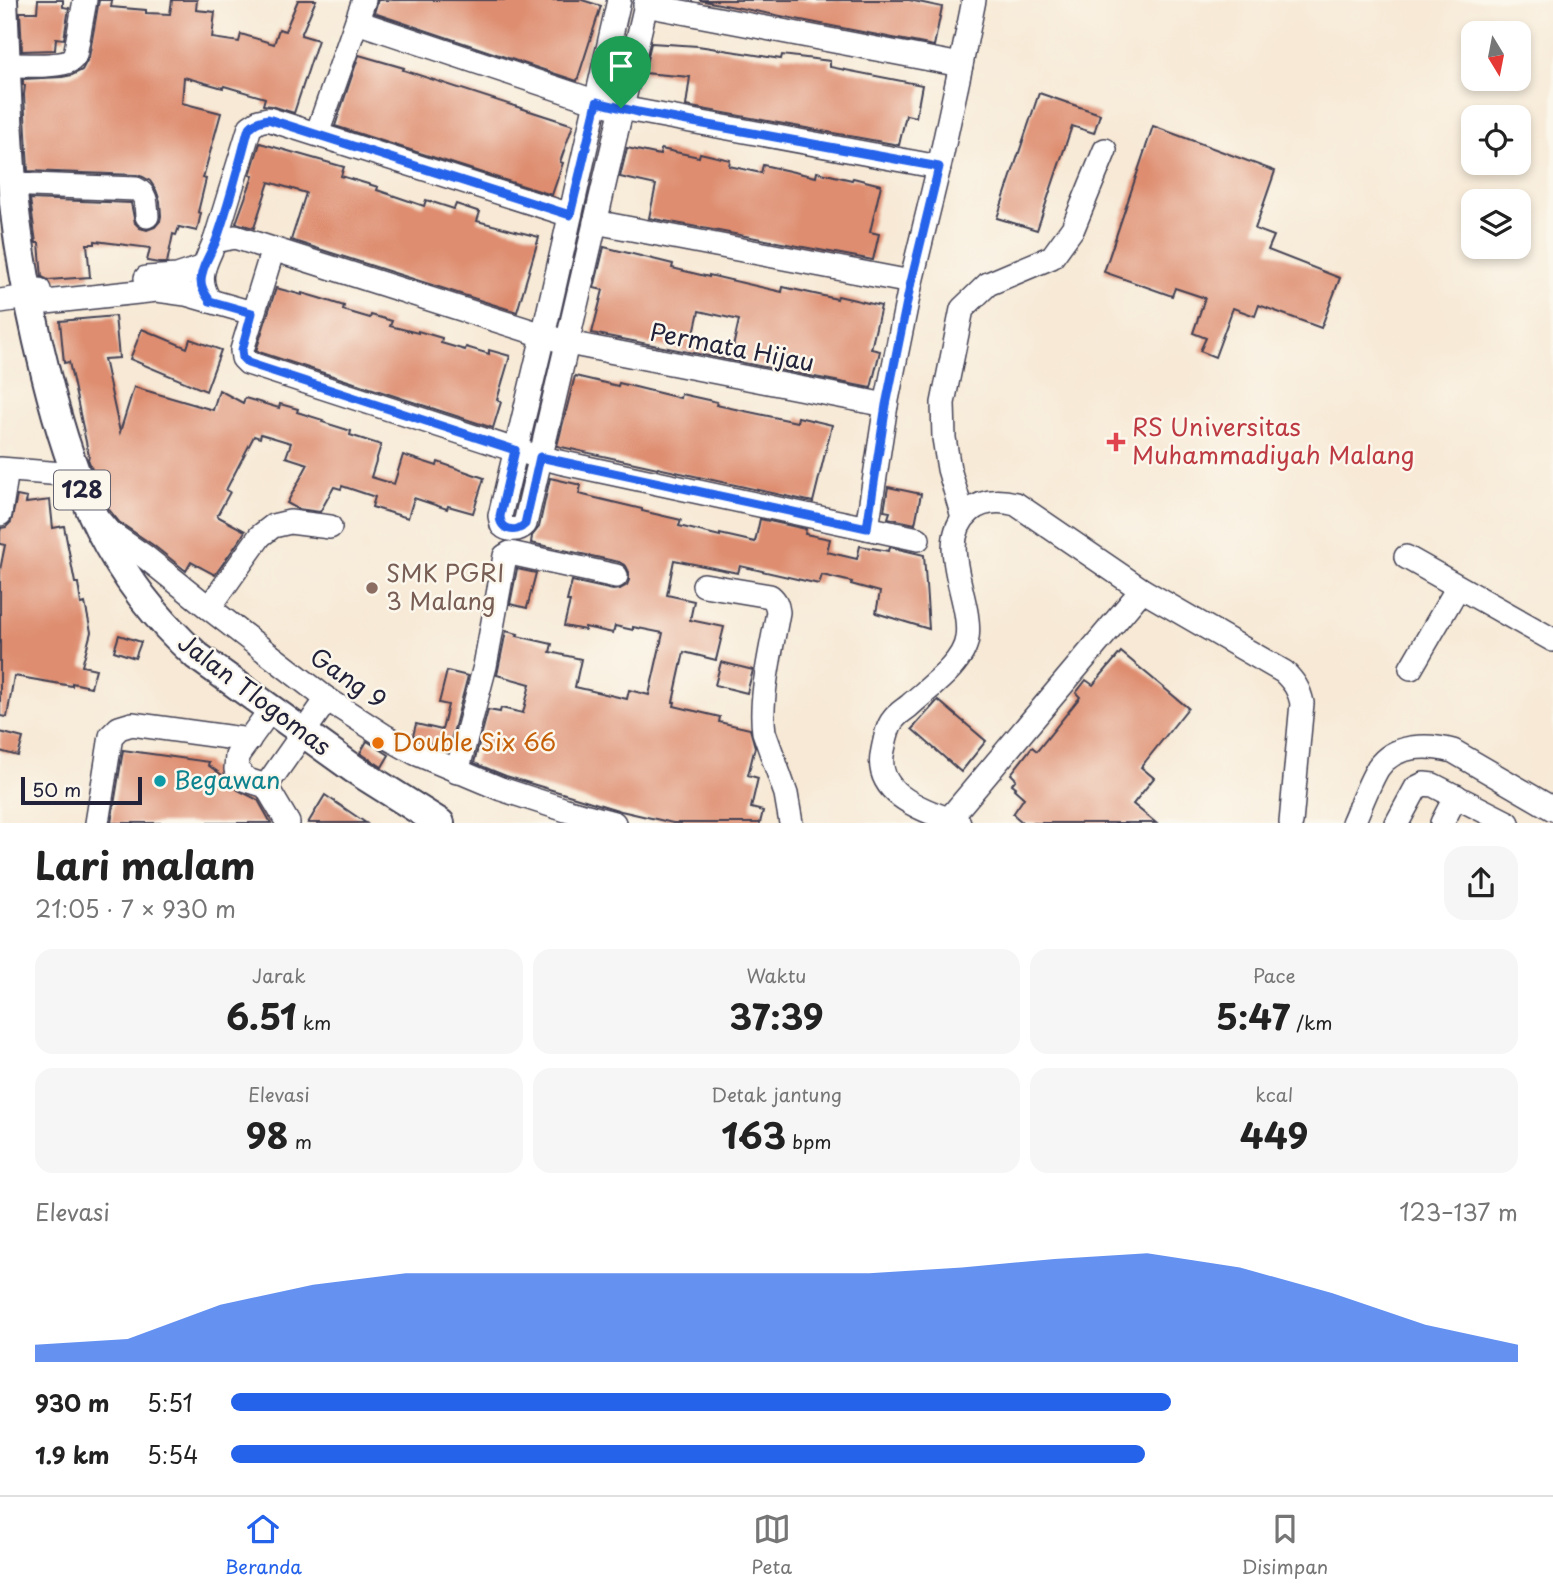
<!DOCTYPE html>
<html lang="id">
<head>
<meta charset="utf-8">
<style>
	:root { --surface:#fff; --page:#f6f6f6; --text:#222; --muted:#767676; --line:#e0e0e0; --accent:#2563eb }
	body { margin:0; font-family:"Playpen Sans",sans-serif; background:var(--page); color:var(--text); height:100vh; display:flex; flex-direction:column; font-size:26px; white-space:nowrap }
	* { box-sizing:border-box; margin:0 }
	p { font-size:23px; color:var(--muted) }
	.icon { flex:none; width:38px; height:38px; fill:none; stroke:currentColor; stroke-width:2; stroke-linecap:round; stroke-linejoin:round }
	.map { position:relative; height:823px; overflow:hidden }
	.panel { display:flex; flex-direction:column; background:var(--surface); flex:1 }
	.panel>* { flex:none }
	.needle { width:46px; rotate:170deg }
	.controls { position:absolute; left:1461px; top:21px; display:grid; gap:14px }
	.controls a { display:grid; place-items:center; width:70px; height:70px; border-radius:14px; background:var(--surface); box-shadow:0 4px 10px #0003; font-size:35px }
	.scale { position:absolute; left:21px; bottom:18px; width:121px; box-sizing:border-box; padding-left:7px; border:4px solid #22223b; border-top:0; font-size:19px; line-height:24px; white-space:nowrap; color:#22223b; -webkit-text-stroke:5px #fbf7ec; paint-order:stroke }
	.pin { position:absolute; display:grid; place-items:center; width:60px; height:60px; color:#fff; margin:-72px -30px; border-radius:50% 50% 50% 0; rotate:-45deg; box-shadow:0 0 7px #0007 }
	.pin .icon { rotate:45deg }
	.round { display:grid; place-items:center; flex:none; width:74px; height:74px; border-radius:21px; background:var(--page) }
	.headline { display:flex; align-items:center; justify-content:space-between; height:119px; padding:0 35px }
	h1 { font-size:38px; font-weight:700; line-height:52px }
	.stats { display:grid; grid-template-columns:repeat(3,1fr); gap:10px; height:119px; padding:7px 35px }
	.stats div { display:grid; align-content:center; border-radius:18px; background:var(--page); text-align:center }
	.stats b { font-size:35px; font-weight:700 }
	.stats small { font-size:19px; font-weight:400 }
	.stats p { font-size:19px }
	.chart { height:196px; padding:14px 35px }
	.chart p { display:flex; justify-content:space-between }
	.chart svg { width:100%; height:126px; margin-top:7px; fill:var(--accent); opacity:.7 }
	ul { padding:0 35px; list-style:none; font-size:23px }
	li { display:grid; grid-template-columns:112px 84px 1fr; align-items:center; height:52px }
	li i { height:18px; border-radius:9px; background:var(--accent) }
	.dock { display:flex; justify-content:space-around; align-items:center; height:98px; border-top:2px solid var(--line); background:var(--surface); font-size:19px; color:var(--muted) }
	.dock a { display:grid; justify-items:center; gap:4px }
	.dock .on { color:var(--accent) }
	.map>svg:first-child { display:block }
	.building { fill:#de8d6f; fill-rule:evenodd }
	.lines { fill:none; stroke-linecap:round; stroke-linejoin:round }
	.minor-casing { stroke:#424052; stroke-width:26 }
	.major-casing { stroke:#424052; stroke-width:32 }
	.minor { stroke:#fff; stroke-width:23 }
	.major { stroke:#fff; stroke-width:28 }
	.route-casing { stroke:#fff; stroke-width:14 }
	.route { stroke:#2563eb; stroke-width:9 }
	.health-dot { fill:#e0444e; stroke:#fbf7ec; stroke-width:2.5 }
	.education-dot { fill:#8d6e63; stroke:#fbf7ec; stroke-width:2.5 }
	.food-dot { fill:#e8710a; stroke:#fbf7ec; stroke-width:2.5 }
	.culture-dot { fill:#0f9aa8; stroke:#fbf7ec; stroke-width:2.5 }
	.labels { text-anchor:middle; stroke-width:5; stroke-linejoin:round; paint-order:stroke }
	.shield { fill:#fbf7ec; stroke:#636270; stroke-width:2 }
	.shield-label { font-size:23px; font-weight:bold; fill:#22223b }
	.street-label { font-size:24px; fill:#22223b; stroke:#fbf7ec }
	.health-label { font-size:24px; fill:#be3a42; stroke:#fbf7ec; text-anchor:start }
	.education-label { font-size:24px; fill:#785e54; stroke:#fbf7ec; text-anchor:start }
	.food-label { font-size:24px; fill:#c56008; stroke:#fbf7ec; text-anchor:start }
	.culture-label { font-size:24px; fill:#0d838f; stroke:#fbf7ec; text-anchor:start }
</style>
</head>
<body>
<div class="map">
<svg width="1553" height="823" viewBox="0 0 1553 823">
	<rect width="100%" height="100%" fill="#fbf7ec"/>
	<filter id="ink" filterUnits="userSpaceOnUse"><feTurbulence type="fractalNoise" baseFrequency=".0143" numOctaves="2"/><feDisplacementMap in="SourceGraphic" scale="14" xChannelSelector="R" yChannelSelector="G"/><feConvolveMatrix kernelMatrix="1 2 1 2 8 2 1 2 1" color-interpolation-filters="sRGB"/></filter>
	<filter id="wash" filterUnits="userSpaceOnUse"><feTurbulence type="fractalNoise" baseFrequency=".00686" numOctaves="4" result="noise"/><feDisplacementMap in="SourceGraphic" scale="28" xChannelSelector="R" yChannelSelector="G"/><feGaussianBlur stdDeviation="1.57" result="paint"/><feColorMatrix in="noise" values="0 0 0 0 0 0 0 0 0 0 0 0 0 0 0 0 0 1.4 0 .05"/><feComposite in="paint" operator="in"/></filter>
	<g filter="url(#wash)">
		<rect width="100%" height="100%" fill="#f7e9d5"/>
		<g id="blocks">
			<g class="building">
				<polygon points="38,0 63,0 63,7 69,8 64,39 56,38 55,50 22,51 20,12 37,12"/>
				<polygon points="99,0 112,0 111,7 146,10 146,13 170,14 172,0 197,0 196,10 215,12 212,38 239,42 241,34 274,44 279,29 285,31 298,0 316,0 301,35 318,40 294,113 272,106 263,105 265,98 224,86 223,88 184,77 182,103 221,113 203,178 206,179 198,212 201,213 197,231 179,227 176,235 173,234 167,263 159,263 147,261 150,248 95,241 95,244 87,244 90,277 48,280 42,277 39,243 36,243 30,199 131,203 135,223 140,228 147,230 155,227 160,221 161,216 160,201 156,190 150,181 143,177 137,175 28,171 24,95 25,85 23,85 23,79 62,77 72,75 82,70 89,57"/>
				<polygon points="378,0 582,0 601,6 577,81 374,13"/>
				<polygon points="699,0 909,0 942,7 934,46"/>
				<polygon points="651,43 698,46 781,59 782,55 830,61 830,67 922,85 916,117 906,115 899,145 686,106 690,77 644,73"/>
				<polygon points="359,55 404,68 403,70 573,125 560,162 563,163 552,195 335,126"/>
				<polygon points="1039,93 1100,114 1094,133 1072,126 1037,230 997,218"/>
				<polygon points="1153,126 1275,171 1255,229 1274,236 1268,250 1340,278 1321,328 1259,305 1255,316 1233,308 1215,357 1200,351 1206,338 1193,333 1205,298 1175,288 1172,296 1104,272"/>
				<polygon points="260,143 344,167 341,176 378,187 377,190 424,206 426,200 454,209 456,204 480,212 477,221 539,237 517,312 291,240 306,193 269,182 254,228 236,223 253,176 250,175"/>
				<polygon points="627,148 660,155 661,149 699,157 700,153 730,160 729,166 761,173 763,165 816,177 817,172 852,180 853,178 881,185 870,232 879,234 873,260 649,218 656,185 620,177"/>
				<path d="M 604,247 L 673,264 L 672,268 L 709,277 L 709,275 L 782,292 L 783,287 L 837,299 L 838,296 L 881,306 L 871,349 L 880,351 L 871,388 L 592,333 L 603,290 L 594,288 ZM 699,311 L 739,320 L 733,347 L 693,338 Z"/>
				<polygon points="276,288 302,295 302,293 319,298 344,306 343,310 370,318 371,315 392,321 390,326 418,333 418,331 442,338 441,343 465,350 466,347 489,354 489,350 510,356 497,400 501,402 493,428 256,351"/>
				<polygon points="115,316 119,358 104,359 120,432 134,387 213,410 219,390 243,403 245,398 279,408 280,404 298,409 297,412 323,420 322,422 351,431 350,435 381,445 371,477 394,484 403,455 437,466 438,462 484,478 473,513 448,506 447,509 414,498 408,518 372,507 375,497 342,486 341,489 334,487 320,512 298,509 287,503 308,464 286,457 291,443 261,434 260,438 254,436 226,490 230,492 217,516 245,531 241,538 215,575 191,562 186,571 153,545 119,522 110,511 106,504 109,500 103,497 88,459 89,456 69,362 64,363 60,321"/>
				<polygon points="142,329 187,348 190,339 221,350 206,391 130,359"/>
				<polygon points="575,376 618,386 619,383 680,398 681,394 717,402 716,405 797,422 798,417 832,425 813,502 557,446"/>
				<polygon points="550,478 581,485 579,494 642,509 642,511 681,520 679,526 720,536 720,534 755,542 760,519 806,529 805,534 830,539 827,552 857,559 860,546 889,551 890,547 924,555 929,629 876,613 880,592 851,584 852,582 822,575 819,584 740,566 738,573 674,560 667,595 694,601 690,620 724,627 716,660 684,652 673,702 675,702 674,706 720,717 719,722 750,729 755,747 748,775 758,778 751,808 763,811 760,823 673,823 621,811 506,776 474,763 488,710 500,712 501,708 523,713 530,684 497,675 506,631 518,634 517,636 552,644 550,652 581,659 575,687 627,699 629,690 649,695 661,642 663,633 633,627 633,630 615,626 613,633 585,627 585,630 564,626 570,601 567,601 572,581 613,590 620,589 627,585 629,580 629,572 626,566 619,562 531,543 532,536 539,527"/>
				<polygon points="888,487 921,494 915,524 888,518 890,512 884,511"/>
				<polygon points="17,496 27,498 26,503 50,500 53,528 64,526 75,583 78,583 81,604 85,603 91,632 82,666 96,669 91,687 72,683 72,686 14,676 7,717 0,716 0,570 5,545 0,544 0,532 1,528 6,527 11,522"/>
				<polygon points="517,569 536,573 527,608 510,604"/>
				<polygon points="119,635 141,642 135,658 114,651"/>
				<polygon points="1121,652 1188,708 1141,767 1154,778 1133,804 1156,823 1023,823 1013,814 1024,798 1014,789 1016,787 1012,784 1016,779 1011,774 1032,747 1037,751 1080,697 1076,693 1086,680 1093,685"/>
				<polygon points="721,662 753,670 747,693 715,685"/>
				<polygon points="447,671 468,676 448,752 438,747 438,745 427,743 413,736 416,724 442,730 448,705 439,703"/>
				<polygon points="938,700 986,741 961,772 912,729"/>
				<polygon points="0,732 23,738 18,756 0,751"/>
				<polygon points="367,741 389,755 382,767 360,753"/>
				<polygon points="123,750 209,762 208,765 225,777 238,790 258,800 271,823 111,823"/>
				<polygon points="325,795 366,823 308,823"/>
			</g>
		</g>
	</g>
	<g filter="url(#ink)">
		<use href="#blocks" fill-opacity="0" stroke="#424052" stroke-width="2"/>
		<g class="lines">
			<defs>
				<g id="minor">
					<path d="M 619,0 L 543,336 L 500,516 L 502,525 C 508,531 519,531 525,524 L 647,0"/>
					<polyline points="645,5 961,65"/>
					<polyline points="357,22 597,102 621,108 939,167"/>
					<path d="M 6,65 C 19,65 62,67 71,60 C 75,57 75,55 76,50 L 85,0"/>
					<polyline points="317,134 364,0"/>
					<path d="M 12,183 L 31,185 L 136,189 C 147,194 146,205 147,216"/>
					<polyline points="595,222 911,282"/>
					<polyline points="215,241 250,127 259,121 268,119 570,215"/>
					<polyline points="273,249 242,350 243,358 248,363 515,450 559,462 918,539"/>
					<polyline points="146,278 177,276 204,267"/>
					<polyline points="28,297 46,302 157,290 186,294 252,313"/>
					<polyline points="0,301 28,297 39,290"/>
					<path d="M 210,301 C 195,277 205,265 215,241 L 235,237 L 568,343 L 886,405"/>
					<polyline points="0,469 75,475"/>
					<polyline points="0,514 7,470"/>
					<polyline points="963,517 949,469 944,438 943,403 962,309 988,284 1052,257 1073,228 1105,150"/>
					<polyline points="99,520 109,532 144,556 209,608 327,699 383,735 415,753 501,789 569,811 614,823"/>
					<polyline points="867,528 886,405 911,282 939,167 961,65 974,0"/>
					<polyline points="1406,557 1553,640"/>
					<path d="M 704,585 L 770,596 C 776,601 777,605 778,612 C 772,647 759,698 764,732 L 786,794 L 791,823"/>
					<polyline points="209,608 260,536 273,526 290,522 330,527"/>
					<polyline points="1411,668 1458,587"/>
					<polyline points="271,709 237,756 236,769 247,780 266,786 288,823"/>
					<polyline points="457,772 485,666 505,556 510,553 616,576"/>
					<polyline points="266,786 327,699"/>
					<polyline points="949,819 1142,590"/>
					<polyline points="97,823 111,736 119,728 132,724 249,740"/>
					<path d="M 959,823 C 927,811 872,796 883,750 C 885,741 887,727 893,720 C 897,714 904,710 909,706 C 927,689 964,664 967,638 C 973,599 933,542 970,511 C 983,500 1000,500 1016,504 L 1142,590 L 1284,672 C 1294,682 1299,689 1302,703 L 1291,823"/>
					<path d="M 1353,823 C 1361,805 1368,785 1378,768 C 1394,744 1428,744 1453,751 L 1553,809"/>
					<polyline points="1397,823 1416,788 1424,784 1433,785 1508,823"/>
					<polyline points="1442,823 1456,796"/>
				</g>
				<path id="major" d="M 3,0 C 6,60 7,121 12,181 C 17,246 30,311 46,375 C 74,487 109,577 197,656 L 354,769 L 440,823"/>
			</defs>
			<use href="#minor" class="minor-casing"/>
			<use href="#major" class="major-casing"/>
			<use href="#minor" class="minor"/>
			<use href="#major" class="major"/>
		</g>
	</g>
	<g class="lines" filter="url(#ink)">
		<defs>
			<path id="route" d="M 597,102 L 638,112 L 939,167 L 911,282 L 886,405 L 867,528 L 540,457 L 525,524 C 516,534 500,530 500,516 L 515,450 L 248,363 L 243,358 L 242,350 L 252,313 L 210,301 C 206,295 201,289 201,281 C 201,267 211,253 216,241 C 229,205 238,168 248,131 C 251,123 260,121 268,119 L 570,215 Z"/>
		</defs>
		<use href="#route" class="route-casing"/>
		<use href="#route" class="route"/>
	</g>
	<path class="health-dot" d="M1112.5 431.5h7v7h7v7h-7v7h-7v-7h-7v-7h7z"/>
	<circle class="education-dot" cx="372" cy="588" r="7"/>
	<circle class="food-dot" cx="378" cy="743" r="7"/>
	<circle class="culture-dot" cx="160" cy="781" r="7"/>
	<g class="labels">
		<rect class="shield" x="54" y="470.5" width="56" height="39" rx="5"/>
		<g class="shield-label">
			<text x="82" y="498">128</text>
		</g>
		<g class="street-label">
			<text transform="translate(732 348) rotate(11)" y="8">Permata Hijau</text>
			<text transform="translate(348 679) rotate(35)" y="8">Gang 9</text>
			<text transform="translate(254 695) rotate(37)" y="8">Jalan Tlogomas</text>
		</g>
		<g class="health-label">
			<text x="1132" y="436">RS Universitas<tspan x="1132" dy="28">Muhammadiyah Malang</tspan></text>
		</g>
		<g class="education-label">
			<text x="386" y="582">SMK PGRI<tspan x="386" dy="28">3 Malang</tspan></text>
		</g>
		<g class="food-label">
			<text x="392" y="751">Double Six 66</text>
		</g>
		<g class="culture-label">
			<text x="174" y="789">Begawan</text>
		</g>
	</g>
</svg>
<div class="controls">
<a><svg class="needle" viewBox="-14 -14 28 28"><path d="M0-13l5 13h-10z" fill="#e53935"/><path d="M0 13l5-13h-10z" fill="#767676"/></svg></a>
<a><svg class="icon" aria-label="locate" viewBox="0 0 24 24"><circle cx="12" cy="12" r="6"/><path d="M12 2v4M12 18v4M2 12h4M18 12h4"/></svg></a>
<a><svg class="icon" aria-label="layers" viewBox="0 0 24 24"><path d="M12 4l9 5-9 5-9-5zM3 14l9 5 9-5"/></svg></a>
</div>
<div class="scale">50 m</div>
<div class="pin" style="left:621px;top:108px;background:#1e9e55"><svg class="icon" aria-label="arrive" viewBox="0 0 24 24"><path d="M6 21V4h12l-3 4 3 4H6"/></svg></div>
</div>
<section class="panel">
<div class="headline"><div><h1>Lari malam</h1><p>21:05 · 7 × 930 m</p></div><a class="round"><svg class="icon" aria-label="share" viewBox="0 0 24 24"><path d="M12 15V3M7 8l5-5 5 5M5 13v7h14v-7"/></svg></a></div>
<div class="stats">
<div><p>Jarak</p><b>6.51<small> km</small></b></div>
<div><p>Waktu</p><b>37:39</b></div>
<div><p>Pace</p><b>5:47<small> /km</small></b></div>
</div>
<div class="stats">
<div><p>Elevasi</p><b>98<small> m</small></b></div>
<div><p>Detak jantung</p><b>163<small> bpm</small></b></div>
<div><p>kcal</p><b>449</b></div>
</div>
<div class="chart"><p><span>Elevasi</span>123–137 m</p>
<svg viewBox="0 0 160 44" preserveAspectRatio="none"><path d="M0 44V38L10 36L20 24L30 17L40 13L50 13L60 13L70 13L80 13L90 13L100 11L110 8L120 6L130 11L140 20L150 31L160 38V44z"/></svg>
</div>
<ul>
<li><b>930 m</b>5:51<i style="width:73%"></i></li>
<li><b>1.9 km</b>5:54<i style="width:71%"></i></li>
</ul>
</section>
<nav class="dock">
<a class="on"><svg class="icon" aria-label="home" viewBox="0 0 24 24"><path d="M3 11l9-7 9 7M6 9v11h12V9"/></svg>Beranda</a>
<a><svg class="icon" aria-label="map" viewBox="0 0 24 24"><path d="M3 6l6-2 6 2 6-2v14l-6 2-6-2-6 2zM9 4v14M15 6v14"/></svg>Peta</a>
<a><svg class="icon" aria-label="saved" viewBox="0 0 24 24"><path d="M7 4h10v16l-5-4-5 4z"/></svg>Disimpan</a>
</nav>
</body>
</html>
